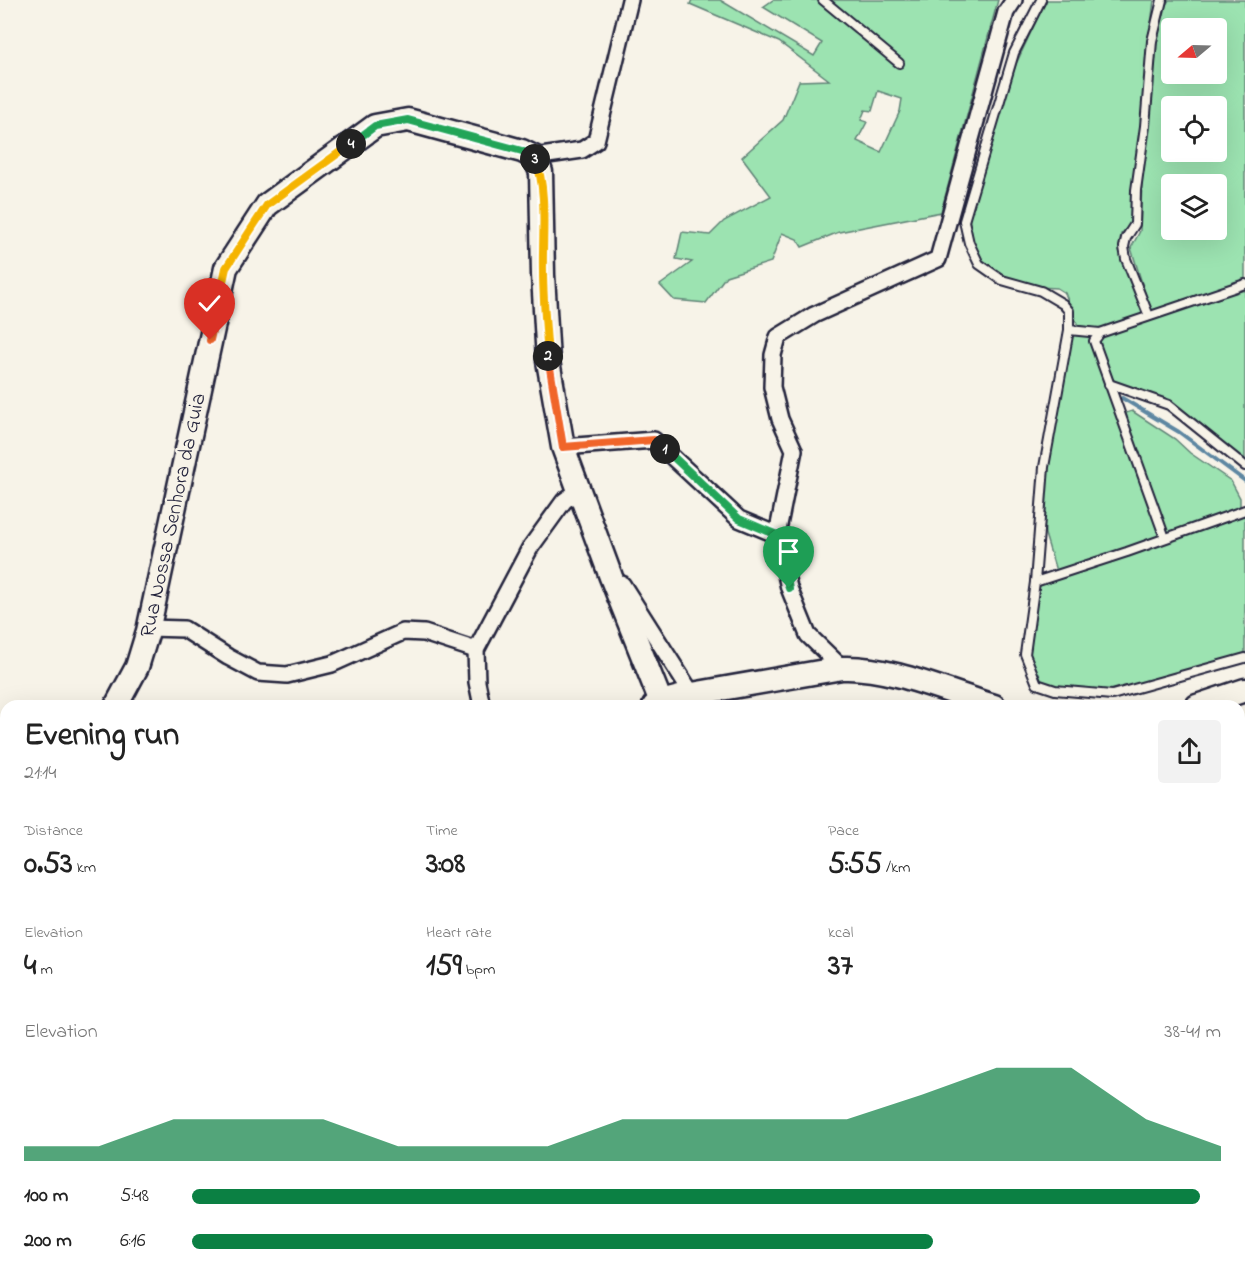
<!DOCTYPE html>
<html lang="en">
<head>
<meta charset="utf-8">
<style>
	:root { --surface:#fff; --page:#f2f2f2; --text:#222; --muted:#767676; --accent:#0b8043 }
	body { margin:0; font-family:"Indie Flower",sans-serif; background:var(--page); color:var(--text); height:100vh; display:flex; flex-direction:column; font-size:22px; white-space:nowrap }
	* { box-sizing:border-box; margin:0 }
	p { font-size:20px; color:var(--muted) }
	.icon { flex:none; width:33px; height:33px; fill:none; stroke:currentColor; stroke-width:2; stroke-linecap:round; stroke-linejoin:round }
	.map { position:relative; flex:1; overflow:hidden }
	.side { position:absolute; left:0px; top:700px; width:1245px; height:578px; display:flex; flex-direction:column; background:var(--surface); border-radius:18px 18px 0 0; box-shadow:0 6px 24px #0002 }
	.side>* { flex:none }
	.needle { width:39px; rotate:251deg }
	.controls { position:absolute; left:1161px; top:18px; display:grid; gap:12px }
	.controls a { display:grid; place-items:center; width:66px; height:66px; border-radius:6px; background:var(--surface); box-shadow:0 6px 24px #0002; font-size:30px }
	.pin { position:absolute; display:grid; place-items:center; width:51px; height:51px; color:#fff; margin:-62px -26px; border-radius:50% 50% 50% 0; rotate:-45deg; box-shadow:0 0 6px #0007 }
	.pin .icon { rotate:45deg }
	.km { position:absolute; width:30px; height:30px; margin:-15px; border-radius:50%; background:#222; color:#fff; font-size:16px; line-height:30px; text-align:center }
	.round { display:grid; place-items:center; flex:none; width:63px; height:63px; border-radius:6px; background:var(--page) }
	.head { display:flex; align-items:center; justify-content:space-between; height:102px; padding:0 24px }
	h1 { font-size:33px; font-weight:700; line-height:45px }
	.stats { display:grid; grid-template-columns:repeat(3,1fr); gap:9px; height:102px; padding:6px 24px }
	.stats div { display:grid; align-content:center }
	.stats b { font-size:30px; font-weight:700 }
	.stats small { font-size:16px; font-weight:400 }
	.stats p { font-size:16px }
	.chart { height:168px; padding:12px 24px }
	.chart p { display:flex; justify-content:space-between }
	.chart svg { width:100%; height:108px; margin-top:6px; fill:var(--accent); opacity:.7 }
	ul { padding:0 24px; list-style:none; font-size:20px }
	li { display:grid; grid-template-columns:96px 72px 1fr; align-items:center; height:45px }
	li i { height:15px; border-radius:8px; background:var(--accent) }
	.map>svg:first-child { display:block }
	.green { fill:#9ce3b1; stroke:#5f8276; stroke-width:1.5; fill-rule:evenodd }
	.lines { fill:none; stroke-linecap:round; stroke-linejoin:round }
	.stream { stroke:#5d87a2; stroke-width:4 }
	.lane-casing { stroke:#22223b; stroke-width:12 }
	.street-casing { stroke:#22223b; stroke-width:20 }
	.secondary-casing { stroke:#22223b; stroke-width:27 }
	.lane { stroke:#f7f3e8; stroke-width:8 }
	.street { stroke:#f7f3e8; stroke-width:15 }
	.secondary { stroke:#f7f3e8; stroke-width:22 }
	.split-1-casing { stroke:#fff; stroke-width:12 }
	.split-2-casing { stroke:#fff; stroke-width:12 }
	.split-3-casing { stroke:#fff; stroke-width:12 }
	.split-4-casing { stroke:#fff; stroke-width:12 }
	.split-5-casing { stroke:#fff; stroke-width:12 }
	.split-6-casing { stroke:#fff; stroke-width:12 }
	.split-1 { stroke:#22a559; stroke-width:8 }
	.split-2 { stroke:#f0652b; stroke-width:8 }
	.split-3 { stroke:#f5b400; stroke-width:8 }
	.split-4 { stroke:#22a559; stroke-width:8 }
	.split-5 { stroke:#f5b400; stroke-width:8 }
	.split-6 { stroke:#f0652b; stroke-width:8 }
	.labels { text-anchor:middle; stroke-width:4.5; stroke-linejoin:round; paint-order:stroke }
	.street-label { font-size:21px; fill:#22223b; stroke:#f7f3e8 }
</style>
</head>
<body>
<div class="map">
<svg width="1245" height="1277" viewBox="0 0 1245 1277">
	<rect width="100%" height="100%" fill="#f7f3e8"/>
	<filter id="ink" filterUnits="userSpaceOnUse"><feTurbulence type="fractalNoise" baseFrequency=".0167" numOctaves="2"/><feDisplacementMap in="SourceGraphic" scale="12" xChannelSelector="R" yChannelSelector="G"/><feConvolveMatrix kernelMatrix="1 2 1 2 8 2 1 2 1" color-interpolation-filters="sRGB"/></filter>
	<g filter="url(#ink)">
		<g class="green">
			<path d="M 692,0 L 720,0 L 814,56 L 822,43 L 763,7 L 773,0 L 998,0 L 941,212 L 839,232 L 802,247 L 797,239 L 782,233 L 771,262 L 726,276 L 706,303 L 674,300 L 660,285 L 692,262 L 676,259 L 682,232 L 710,235 L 724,221 L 771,196 L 742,157 L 783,120 L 799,81 L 829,80 L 779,42 L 690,4 ZM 878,91 L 902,99 L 900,111 L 881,152 L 857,141 L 867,122 L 861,120 L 865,110 L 872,111 Z"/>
			<polygon points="1046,0 1154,0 1148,48 1145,111 1133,222 1121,234 1119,250 1144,315 1105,329 1078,326 1065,293 1057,288 1037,287 1012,280 982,260 973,240 969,218 980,178 1016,64"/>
			<path d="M 1169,0 L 1245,0 L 1245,279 L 1151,312 L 1131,248 L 1140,231 L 1143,157 L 1154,60 L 1162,11 ZM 1172,28 L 1216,28 L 1216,74 L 1172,74 ZM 1172,106 L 1216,106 L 1216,152 L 1172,152 ZM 1172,184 L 1216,184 L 1216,230 L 1172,230 Z"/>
			<polygon points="1245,285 1245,463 1173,403 1114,382 1101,349 1100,338 1104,335"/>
			<polygon points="1071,334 1089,334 1162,537 1056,571 1045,534 1043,510 1048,459"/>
			<polygon points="1132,411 1175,439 1190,453 1231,481 1240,498 1240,508 1167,534 1129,426 1126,413"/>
			<polygon points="1245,513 1245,655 1115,692 1060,687 1041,682 1029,659 1038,586 1043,582"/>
		</g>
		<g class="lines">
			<polyline class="stream" points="1122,398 1179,432 1245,481"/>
			<defs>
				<g id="lane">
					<polyline points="823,0 899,63"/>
					<polyline points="1041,0 1014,53 964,221 969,243 979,264 1002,280 1041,291 1063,304 1069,311 1069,330 1044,467 1035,582 1025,654 1037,684 1055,690 1112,695 1245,658"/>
					<polyline points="1149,316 1126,259 1124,247 1126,238 1135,224 1136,190 1145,126 1152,41 1162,0"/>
					<polyline points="1069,330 1100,333"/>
					<polyline points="1109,384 1169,405 1245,466"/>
					<polyline points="1165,538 1094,341 1100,333 1245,284"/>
					<polyline points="1035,582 1127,552 1245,510"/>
					<polyline points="1239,730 1245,728"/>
					<polyline points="1239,888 1245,887"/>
				</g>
				<g id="street">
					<polyline points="534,157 582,150 596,141 630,0"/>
					<polyline points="563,447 654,440 739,519 777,535"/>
					<polyline points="622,584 692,694"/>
					<polyline points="148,628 184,629 228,657 258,673 287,675 332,664 403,632 424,633 476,650"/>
					<polyline points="842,668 808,635 789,588 777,535 794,450 780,419 772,387 773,355 778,337 814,315 938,259 1006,12 1014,0"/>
					<polyline points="482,706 477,682 476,650 530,548 564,501 579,490"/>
				</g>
				<g id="secondary">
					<polyline points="116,706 137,667 148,631 226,268 267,205 375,126 408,120 522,151 534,157 541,172 543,275 548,361 563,447 611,577 661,702"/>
					<path d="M 654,706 L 661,702 L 692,694 L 842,668 C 890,666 947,692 994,706"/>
					<polyline points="1197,706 1245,690"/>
					<polyline points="0,841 6,837"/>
					<polyline points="468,1277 469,1272"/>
				</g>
			</defs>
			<use href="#lane" class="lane-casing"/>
			<use href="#street" class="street-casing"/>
			<use href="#secondary" class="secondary-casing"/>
			<use href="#lane" class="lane"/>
			<use href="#street" class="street"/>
			<use href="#secondary" class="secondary"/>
		</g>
	</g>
	<g class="lines" filter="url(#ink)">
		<defs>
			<polyline id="split-1" points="665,449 739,519 777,535 789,588"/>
			<polyline id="split-2" points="548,356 563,447 654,440 665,449"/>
			<path id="split-3" d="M 535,159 C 548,188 542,239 543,271 C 543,299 546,328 548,356"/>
			<polyline id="split-4" points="351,144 375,126 408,120 522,151 535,159"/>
			<polyline id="split-5" points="222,286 226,268 267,205 351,144"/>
			<polyline id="split-6" points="210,340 222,286"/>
		</defs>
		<use href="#split-1" class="split-1-casing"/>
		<use href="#split-2" class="split-2-casing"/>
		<use href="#split-3" class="split-3-casing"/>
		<use href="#split-4" class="split-4-casing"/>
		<use href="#split-5" class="split-5-casing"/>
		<use href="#split-6" class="split-6-casing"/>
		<use href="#split-1" class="split-1"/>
		<use href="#split-2" class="split-2"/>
		<use href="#split-3" class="split-3"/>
		<use href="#split-4" class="split-4"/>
		<use href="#split-5" class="split-5"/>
		<use href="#split-6" class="split-6"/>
	</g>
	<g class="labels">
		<g class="street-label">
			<text transform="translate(172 515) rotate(-78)" y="7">Rua Nossa Senhora da Guia</text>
		</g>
	</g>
</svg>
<div class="controls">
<a><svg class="needle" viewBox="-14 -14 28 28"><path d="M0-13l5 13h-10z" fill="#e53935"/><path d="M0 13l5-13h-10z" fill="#767676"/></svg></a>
<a><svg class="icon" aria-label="locate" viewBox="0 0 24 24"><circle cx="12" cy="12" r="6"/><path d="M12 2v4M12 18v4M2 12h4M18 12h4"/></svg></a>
<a><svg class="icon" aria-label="layers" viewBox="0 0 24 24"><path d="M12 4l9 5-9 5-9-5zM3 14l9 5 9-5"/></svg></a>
</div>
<div class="pin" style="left:789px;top:588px;background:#1e9e55"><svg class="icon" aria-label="arrive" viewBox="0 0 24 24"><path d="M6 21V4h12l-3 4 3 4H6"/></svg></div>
<div class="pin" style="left:210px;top:340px;background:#d93025"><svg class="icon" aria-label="check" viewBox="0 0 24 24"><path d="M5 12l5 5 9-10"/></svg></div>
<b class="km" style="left:665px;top:449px">1</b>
<b class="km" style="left:548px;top:356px">2</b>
<b class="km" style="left:535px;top:159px">3</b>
<b class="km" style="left:351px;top:144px">4</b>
<section class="side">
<div class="head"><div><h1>Evening run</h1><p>21:14</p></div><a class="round"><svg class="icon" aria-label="share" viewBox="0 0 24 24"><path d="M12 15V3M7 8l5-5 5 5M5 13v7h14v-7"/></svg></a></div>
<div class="stats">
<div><p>Distance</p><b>0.53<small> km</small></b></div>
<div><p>Time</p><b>3:08</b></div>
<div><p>Pace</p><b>5:55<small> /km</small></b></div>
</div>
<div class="stats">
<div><p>Elevation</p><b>4<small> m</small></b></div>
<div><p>Heart rate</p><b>159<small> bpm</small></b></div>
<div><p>kcal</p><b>37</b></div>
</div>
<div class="chart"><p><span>Elevation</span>38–41 m</p>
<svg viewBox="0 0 160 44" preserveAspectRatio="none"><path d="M0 44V38L10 38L20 27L30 27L40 27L50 38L60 38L70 38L80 27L90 27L100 27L110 27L120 17L130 6L140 6L150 27L160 38V44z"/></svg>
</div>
<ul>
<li><b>100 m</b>5:48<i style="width:98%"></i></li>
<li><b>200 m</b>6:16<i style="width:72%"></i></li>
</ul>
</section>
</div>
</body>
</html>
